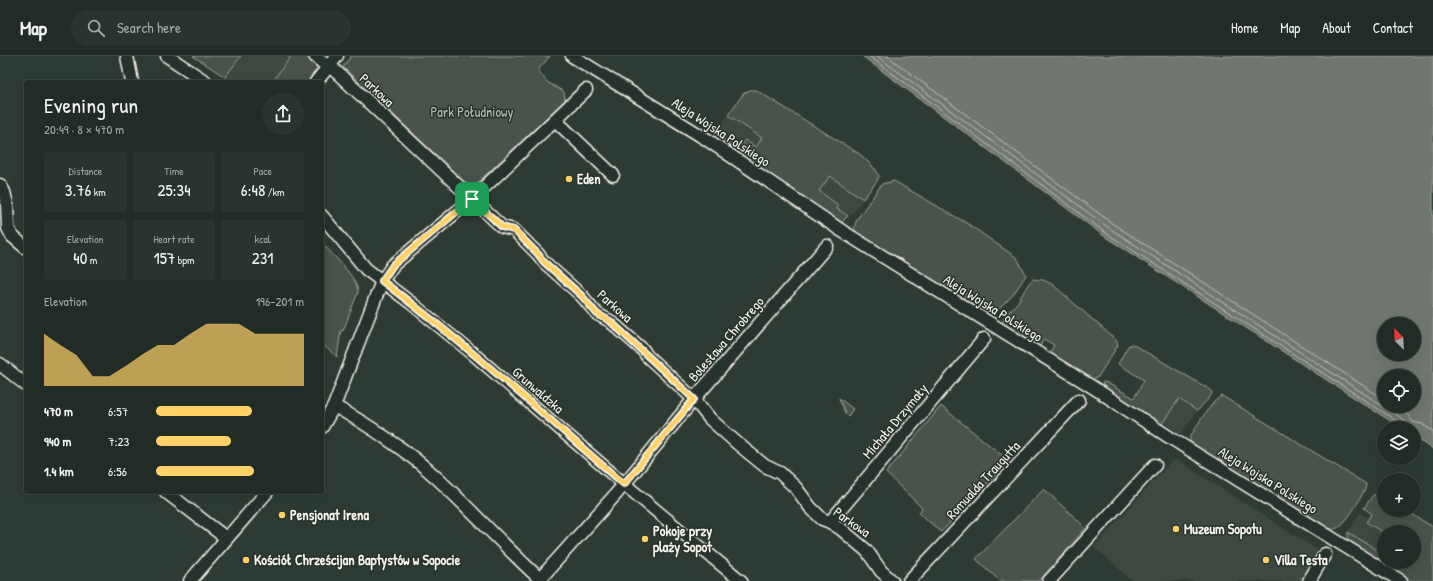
<!DOCTYPE html>
<html lang="en">
<head>
<meta charset="utf-8">
<style>
	:root { --surface:#222c27; --page:#2a342f; --text:#f1f3f6; --muted:#a2a7a7; --line:#3f4844; --accent:#ffd166 }
	body { margin:0; font-family:"Patrick Hand",sans-serif; background:var(--page); color:var(--text); height:100vh; display:flex; flex-direction:column; font-size:15px; white-space:nowrap }
	* { box-sizing:border-box; margin:0 }
	p { font-size:13px; color:var(--muted) }
	.icon { flex:none; width:22px; height:22px; fill:none; stroke:currentColor; stroke-width:2; stroke-linecap:round; stroke-linejoin:round }
	.map { position:relative; flex:1; overflow:hidden }
	.details { position:absolute; left:24px; top:24px; width:300px; height:414px; display:flex; flex-direction:column; background:var(--surface); border-radius:4px; box-shadow:0 4px 16px #0002,0 0 0 1px var(--line) }
	.details>* { flex:none }
	.needle { width:26px; rotate:336deg }
	.buttons { position:absolute; left:1377px; top:261px; display:grid; gap:8px }
	.buttons a { display:grid; place-items:center; width:44px; height:44px; border-radius:50%; background:var(--surface); box-shadow:0 4px 16px #0002,0 0 0 1px var(--line); font-size:20px }
	.pin { position:absolute; display:grid; place-items:center; width:34px; height:34px; color:#fff; margin:-17px; border-radius:8px; box-shadow:0 2px 6px #0006 }
	.round { display:grid; place-items:center; flex:none; width:42px; height:42px; border-radius:21px; background:var(--page) }
	.head { display:flex; align-items:center; justify-content:space-between; height:68px; padding:0 20px }
	h1 { font-size:22px; font-weight:600; line-height:30px }
	.metrics { display:grid; grid-template-columns:repeat(3,1fr); gap:6px; height:68px; padding:4px 20px }
	.metrics div { display:grid; align-content:center; border-radius:4px; background:var(--page); text-align:center }
	.metrics b { font-size:17px; font-weight:600 }
	.metrics small { font-size:11px; font-weight:400 }
	.metrics p { font-size:11px }
	.chart { height:112px; padding:8px 20px }
	.chart p { display:flex; justify-content:space-between }
	.chart svg { width:100%; height:72px; margin-top:4px; fill:var(--accent); opacity:.7 }
	ul { padding:0 20px; list-style:none; font-size:13px }
	li { display:grid; grid-template-columns:64px 48px 1fr; align-items:center; height:30px }
	li i { height:10px; border-radius:5px; background:var(--accent) }
	header { display:flex; align-items:center; gap:24px; box-sizing:border-box; height:56px; padding:0 20px; background:var(--surface); border-bottom:1px solid var(--line) }
	header strong { font-size:19px }
	nav { display:flex; gap:22px; margin-inline-start:auto; font-size:14px }
	.search { width:280px; height:36px; background:var(--page); display:flex; align-items:center; gap:10px; box-sizing:border-box; padding:0 14px; border-radius:22px; color:var(--muted); font-size:15px }
	.map>svg:first-child { display:block }
	.built { fill:#3c4841 }
	.green { fill:#48524c; stroke:#9ea29a }
	.water { fill:#6f7770; stroke:#a4a8a0; fill-rule:evenodd }
	.lines { fill:none; stroke-linecap:round; stroke-linejoin:round }
	.shore { stroke:#bfc0b8; stroke-width:1 }
	.minor-casing { stroke:#f4f1e8; stroke-width:15 }
	.minor { stroke:#26332d; stroke-width:12 }
	.route-casing { stroke:#fff; stroke-width:8 }
	.route { stroke:#ffd166; stroke-width:5 }
	.poi-dot { fill:#ffd166; stroke:#26332d; stroke-width:1.5 }
	.labels { text-anchor:middle; stroke-width:3; stroke-linejoin:round; paint-order:stroke }
	.street-label { font-size:14px; fill:#f4f1e8; stroke:#26332d }
	.park-label { font-size:14px; fill:#b8b9b1; stroke:#26332d }
	.poi-label { font-size:14px; font-weight:bold; fill:#f4f1e8; stroke:#26332d; text-anchor:start }
</style>
</head>
<body>
<header>
<strong>Map</strong>
<div class="search"><svg class="icon" aria-label="search" viewBox="0 0 24 24"><circle cx="10" cy="10" r="6"/><path d="M15 15l6 6"/></svg>Search here</div>
<nav><a>Home</a><a>Map</a><a>About</a><a>Contact</a></nav>
</header>
<div class="map">
<svg width="1433" height="525" viewBox="0 0 1433 525">
	<rect width="100%" height="100%" fill="#2e3b34"/>
	<filter id="ink" filterUnits="userSpaceOnUse"><feTurbulence type="fractalNoise" baseFrequency=".025" numOctaves="2"/><feDisplacementMap in="SourceGraphic" scale="8" xChannelSelector="R" yChannelSelector="G"/><feConvolveMatrix kernelMatrix="1 2 1 2 8 2 1 2 1" color-interpolation-filters="sRGB"/></filter>
	<g filter="url(#ink)">
		<g class="built">
			<polygon points="241,0 288,0 311,20 307,26 232,26 225,21"/>
			<polygon points="728,59 762,82 756,91 738,93 716,78"/>
			<polygon points="830,120 863,143 853,157 848,160 836,152 838,149 819,135"/>
			<polygon points="1179,343 1197,355 1180,379 1163,366"/>
			<polygon points="1177,404 1319,495 1302,525 1133,525 1094,491 1172,405"/>
			<polygon points="1360,457 1369,462 1367,466 1384,477 1384,488 1379,496 1348,476"/>
		</g>
		<g class="green">
			<polygon points="193,0 241,0 225,21"/>
			<polygon points="288,0 327,0 307,26 275,26 276,20 290,2"/>
			<polygon points="351,0 550,0 538,14 547,26 564,36 565,44 475,129 468,129 343,11"/>
			<polygon points="750,34 756,34 861,99 876,114 879,120 877,125 863,143 830,120 819,135 838,149 836,152 848,160 840,168 836,164 714,80 716,78 738,93 745,84 756,91 762,82 728,59 743,38"/>
			<polygon points="894,125 968,168 1017,202 1026,219 1013,239 992,260 989,261 962,245 966,238 957,232 953,239 858,179 854,172 857,163 882,128"/>
			<path d="M 324,189 C 334,201 357,221 358,236 L 343,275 L 341,274 L 337,301 L 322,288 L 322,190 Z"/>
			<path d="M 1033,223 L 1043,224 L 1052,228 L 1116,284 L 1118,289 L 1098,321 L 1093,323 L 1088,323 L 1049,298 L 1054,289 L 1044,283 L 1039,292 L 1002,268 C 1004,259 1012,253 1017,247 C 1023,239 1026,229 1033,223 Z"/>
			<polygon points="1132,288 1211,334 1212,337 1210,341 1197,355 1179,343 1163,366 1162,370 1102,331 1103,326 1107,327 1134,342 1144,324 1118,308 1128,290"/>
			<path d="M 1222,340 L 1366,428 L 1365,434 C 1358,445 1348,466 1337,472 C 1333,474 1329,473 1325,472 L 1277,442 L 1282,432 L 1273,426 L 1267,436 L 1193,389 L 1190,386 L 1190,381 C 1197,370 1211,345 1222,340 Z"/>
			<polygon points="839,342 853,353 848,360 845,357"/>
			<polygon points="941,350 1009,405 941,476 919,457 922,452 886,417"/>
			<polygon points="1044,433 1086,472 1039,525 1000,525 976,503"/>
			<path d="M 1379,438 L 1384,441 L 1384,454 L 1405,454 L 1433,471 L 1433,525 L 1410,525 L 1360,494 C 1352,490 1347,486 1348,476 L 1379,495 L 1384,488 L 1384,506 L 1414,506 L 1414,476 L 1384,477 L 1366,466 L 1372,458 L 1364,452 L 1373,439 Z"/>
		</g>
		<path class="water" d="M 862,0 L 1433,0 L 1433,393 L 1414,381 L 1414,372 L 1401,372 L 1104,180 ZM 1384,268 L 1414,268 L 1414,298 L 1384,298 ZM 1384,320 L 1414,320 L 1414,350 L 1384,350 Z"/>
		<g class="lines">
			<g class="shore">
				<polyline points="869,0 1106,177 1400,367 1402,372"/>
				<polyline points="877,0 1109,172 1403,363 1406,367 1407,372"/>
				<polyline points="887,0 1113,168 1384,343"/>
				<polyline points="1394,350 1408,359 1413,366 1422,368 1433,375"/>
			</g>
			<defs>
				<g id="minor">
					<polyline points="127,0 132,26"/>
					<polyline points="167,0 206,26"/>
					<polyline points="315,0 323,7 330,10 502,171 514,174 538,198 544,206 582,240 597,258 610,265 643,294 647,300 694,343 710,363 738,388 765,410 780,417 796,432 810,451 822,463 830,466 841,473 867,495 881,515 892,525"/>
					<polyline points="572,0 706,83 842,175 1094,332 1169,381 1401,525"/>
					<polyline points="316,26 337,0"/>
					<polyline points="555,64 613,119"/>
					<polyline points="0,129 4,136 7,148 8,172 12,180 26,192"/>
					<polyline points="322,160 366,213 411,247 471,296 624,428 741,525"/>
					<polyline points="0,308 26,329"/>
					<path d="M 334,350 C 369,369 409,396 438,423 C 473,456 505,491 540,523"/>
					<polyline points="322,371 334,350 382,225 393,209 472,143 586,34"/>
					<polyline points="166,436 226,482"/>
					<polyline points="830,466 984,283"/>
					<polyline points="190,525 267,436"/>
					<polyline points="538,525 616,438 694,343 827,190"/>
					<polyline points="909,525 1079,344"/>
					<polyline points="1049,525 1155,409"/>
					<polyline points="1309,525 1325,498"/>
				</g>
			</defs>
			<use href="#minor" class="minor-casing"/>
			<use href="#minor" class="minor"/>
		</g>
	</g>
	<g class="lines" filter="url(#ink)">
		<defs>
			<path id="route" d="M 472,143 L 502,171 L 514,174 L 538,198 L 544,206 L 582,240 L 597,258 L 610,265 L 694,343 L 624,428 C 544,359 466,288 382,225 L 393,209 Z"/>
		</defs>
		<use href="#route" class="route-casing"/>
		<use href="#route" class="route"/>
	</g>
	<g class="poi-dot">
		<circle cx="569" cy="123" r="4"/>
		<circle cx="282" cy="459" r="4"/>
		<circle cx="1176" cy="473" r="4"/>
		<circle cx="645" cy="483" r="4"/>
		<circle cx="246" cy="504" r="4"/>
		<circle cx="1266" cy="504" r="4"/>
	</g>
	<g class="labels">
		<g class="street-label">
			<text transform="translate(377 34) rotate(43)" y="5">Parkowa</text>
			<text transform="translate(721 76) rotate(33)" y="5">Aleja Wojska Polskiego</text>
			<text transform="translate(615 250) rotate(41)" y="5">Parkowa</text>
			<text transform="translate(993 252) rotate(32)" y="5">Aleja Wojska Polskiego</text>
			<text transform="translate(726 283) rotate(-49)" y="5">Bolesława Chrobrego</text>
			<text transform="translate(538 334) rotate(41)" y="5">Grunwaldzka</text>
			<text transform="translate(895 365) rotate(-50)" y="5">Michała Drzymały</text>
			<text transform="translate(983 424) rotate(-47)" y="5">Romualda Traugutta</text>
			<text transform="translate(1268 424) rotate(32)" y="5">Aleja Wojska Polskiego</text>
			<text transform="translate(852 466) rotate(35)" y="5">Parkowa</text>
		</g>
		<g class="park-label">
			<text x="472" y="61">Park Południowy</text>
		</g>
		<g class="poi-label">
			<text x="577" y="128">Eden</text>
			<text x="290" y="464">Pensjonat Irena</text>
			<text x="1184" y="478">Muzeum Sopotu</text>
			<text x="653" y="480">Pokoje przy<tspan x="653" dy="16">plaży Sopot</tspan></text>
			<text x="254" y="509">Kościół Chrześcijan Baptystów w Sopocie</text>
			<text x="1274" y="509">Villa Testa</text>
		</g>
	</g>
</svg>
<div class="buttons">
<a><svg class="needle" viewBox="-14 -14 28 28"><path d="M0-13l5 13h-10z" fill="#e53935"/><path d="M0 13l5-13h-10z" fill="#a2a7a7"/></svg></a>
<a><svg class="icon" aria-label="locate" viewBox="0 0 24 24"><circle cx="12" cy="12" r="6"/><path d="M12 2v4M12 18v4M2 12h4M18 12h4"/></svg></a>
<a><svg class="icon" aria-label="layers" viewBox="0 0 24 24"><path d="M12 4l9 5-9 5-9-5zM3 14l9 5 9-5"/></svg></a>
<a>+</a>
<a>−</a>
</div>
<div class="pin" style="left:472px;top:143px;background:#1e9e55"><svg class="icon" aria-label="arrive" viewBox="0 0 24 24"><path d="M6 21V4h12l-3 4 3 4H6"/></svg></div>
<section class="details">
<div class="head"><div><h1>Evening run</h1><p>20:49 · 8 × 470 m</p></div><a class="round"><svg class="icon" aria-label="share" viewBox="0 0 24 24"><path d="M12 15V3M7 8l5-5 5 5M5 13v7h14v-7"/></svg></a></div>
<div class="metrics">
<div><p>Distance</p><b>3.76<small> km</small></b></div>
<div><p>Time</p><b>25:34</b></div>
<div><p>Pace</p><b>6:48<small> /km</small></b></div>
</div>
<div class="metrics">
<div><p>Elevation</p><b>40<small> m</small></b></div>
<div><p>Heart rate</p><b>157<small> bpm</small></b></div>
<div><p>kcal</p><b>231</b></div>
</div>
<div class="chart"><p><span>Elevation</span>196–201 m</p>
<svg viewBox="0 0 160 44" preserveAspectRatio="none"><path d="M0 44V12L10 19L20 25L30 38L40 38L50 32L60 25L70 19L80 19L90 12L100 6L110 6L120 6L130 12L140 12L150 12L160 12V44z"/></svg>
</div>
<ul>
<li><b>470 m</b>6:57<i style="width:65%"></i></li>
<li><b>940 m</b>7:23<i style="width:51%"></i></li>
<li><b>1.4 km</b>6:56<i style="width:66%"></i></li>
</ul>
</section>
</div>
</body>
</html>
